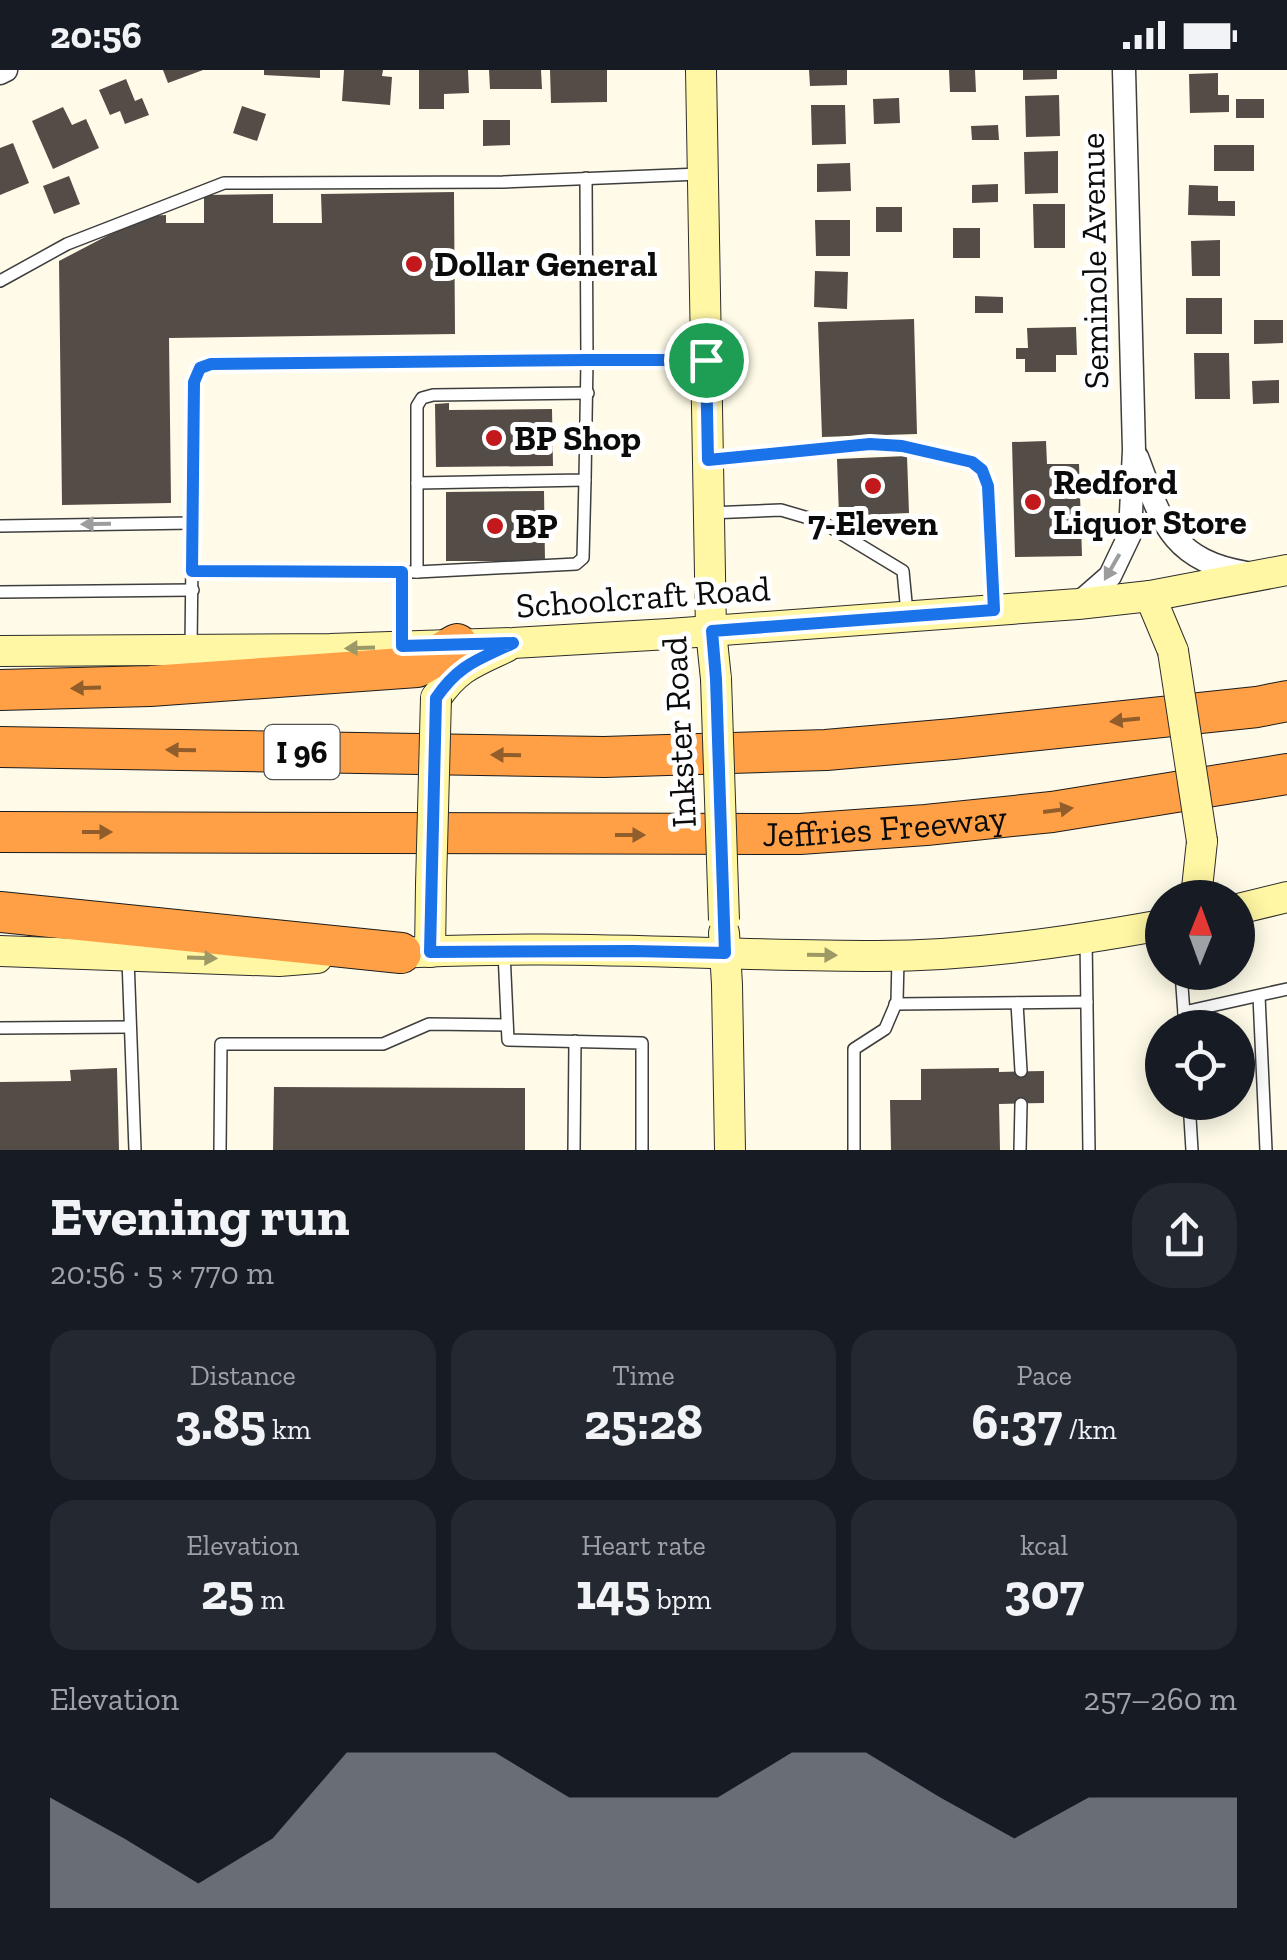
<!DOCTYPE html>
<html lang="en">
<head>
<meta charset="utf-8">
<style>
	:root { --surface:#171b24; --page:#242831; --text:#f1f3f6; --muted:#9ea1a6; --accent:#8c9099 }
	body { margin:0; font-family:"Zilla Slab",serif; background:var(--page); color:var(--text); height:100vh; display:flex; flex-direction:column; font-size:38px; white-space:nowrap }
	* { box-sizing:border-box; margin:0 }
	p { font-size:32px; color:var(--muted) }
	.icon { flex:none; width:55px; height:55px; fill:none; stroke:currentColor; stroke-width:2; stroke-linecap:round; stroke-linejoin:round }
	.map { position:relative; height:1080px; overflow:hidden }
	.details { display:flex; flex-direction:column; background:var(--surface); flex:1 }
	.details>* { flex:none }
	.needle { width:65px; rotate:1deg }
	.tools { position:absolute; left:1145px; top:810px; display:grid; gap:20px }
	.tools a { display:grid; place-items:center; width:110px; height:110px; border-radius:50%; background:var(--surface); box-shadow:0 5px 25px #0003; font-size:50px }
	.pin { position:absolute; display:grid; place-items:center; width:85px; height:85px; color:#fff; margin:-42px; border:5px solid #fff; border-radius:50%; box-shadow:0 2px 10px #0007 }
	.round { display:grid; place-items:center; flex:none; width:105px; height:105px; border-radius:40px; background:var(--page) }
	.overview { display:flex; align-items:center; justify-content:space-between; height:170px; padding:0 50px }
	h1 { font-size:55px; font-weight:700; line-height:75px }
	.figures { display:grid; grid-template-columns:repeat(3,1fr); gap:15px; height:170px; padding:10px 50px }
	.figures div { display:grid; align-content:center; border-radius:25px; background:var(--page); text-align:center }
	.figures b { font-size:50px; font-weight:700 }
	.figures small { font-size:28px; font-weight:400 }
	.figures p { font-size:28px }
	.chart { height:280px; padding:20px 50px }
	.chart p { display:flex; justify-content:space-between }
	.chart svg { width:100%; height:180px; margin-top:10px; fill:var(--accent); opacity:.7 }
	.status { display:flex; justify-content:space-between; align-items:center; height:70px; padding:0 50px; background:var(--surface); direction:ltr }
	.status svg { height:28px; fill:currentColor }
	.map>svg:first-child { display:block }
	.building { fill:#544c46 }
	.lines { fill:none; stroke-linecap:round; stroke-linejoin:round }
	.lane-casing { stroke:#3e3e3e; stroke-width:14 }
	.street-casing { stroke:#3e3e3e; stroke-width:25 }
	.secondary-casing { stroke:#2d2d2d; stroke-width:32 }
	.highway-casing { stroke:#1c1c1c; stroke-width:42 }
	.lane { stroke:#fff; stroke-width:11 }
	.street { stroke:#fff; stroke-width:22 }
	.secondary { stroke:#fff7a3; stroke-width:30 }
	.highway { stroke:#ffa046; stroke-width:40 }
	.secondary-bridge-casing { stroke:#2d2d2d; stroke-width:32; stroke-linecap:butt }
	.secondary-bridge { stroke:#fff7a3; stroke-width:30 }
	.oneway { fill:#9d9d9d }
	.oneway2 { fill:#9d9966 }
	.oneway3 { fill:#915d2b }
	.route-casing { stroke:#fff; stroke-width:20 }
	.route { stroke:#1a73e8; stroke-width:12 }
	.poi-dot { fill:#c4191c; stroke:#fff; stroke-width:4 }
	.labels { text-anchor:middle; stroke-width:10; stroke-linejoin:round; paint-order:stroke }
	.shield { fill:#fff; stroke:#545454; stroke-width:2.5 }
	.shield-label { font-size:32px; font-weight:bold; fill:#0b0b0b }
	.street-label { font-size:35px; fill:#0b0b0b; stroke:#fff }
	.poi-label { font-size:35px; font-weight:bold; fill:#0b0b0b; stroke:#fff; text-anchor:start }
</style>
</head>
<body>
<div class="status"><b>20:56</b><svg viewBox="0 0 49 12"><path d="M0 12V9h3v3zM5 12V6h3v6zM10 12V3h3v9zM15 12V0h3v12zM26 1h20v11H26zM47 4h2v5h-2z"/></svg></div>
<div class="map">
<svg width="1287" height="1080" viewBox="0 0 1287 1080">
	<rect width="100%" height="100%" fill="#fffbe8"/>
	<g class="building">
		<polygon points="163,0 203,0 168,13"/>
		<polygon points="264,0 320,0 320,8 264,5"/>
		<polygon points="344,0 383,0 382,6 392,7 390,35 342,31"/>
		<polygon points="419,0 468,0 469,23 444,24 444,39 419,39"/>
		<polygon points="489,0 541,0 542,19 490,19"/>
		<polygon points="550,0 607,0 607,32 551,33"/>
		<polygon points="809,0 847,0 847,15 810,16"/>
		<polygon points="949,0 975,0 976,22 950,22"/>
		<polygon points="1023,0 1057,0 1057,9 1023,10"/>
		<polygon points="1218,3 1218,25 1229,25 1229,42 1190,43 1189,4"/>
		<polygon points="126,9 135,31 142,28 149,45 125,54 120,41 110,45 99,20"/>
		<polygon points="1059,25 1060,66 1026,67 1025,26"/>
		<polygon points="899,28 900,53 874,54 873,29"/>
		<rect x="1236" y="29" width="28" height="19"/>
		<polygon points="811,35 845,35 846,74 812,75"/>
		<polygon points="242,36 266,44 257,71 233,63"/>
		<polygon points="63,37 72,55 86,49 99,78 53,99 32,51"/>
		<polygon points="483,50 510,50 510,75 483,76"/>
		<polygon points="998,55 999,70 972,70 971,56"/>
		<polygon points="13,73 29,113 0,125 0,78"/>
		<rect x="1214" y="75" width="40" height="26"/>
		<polygon points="1058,81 1058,123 1025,124 1024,82"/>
		<polygon points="850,93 851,121 817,122 817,94"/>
		<polygon points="69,106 80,134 54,144 43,116"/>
		<polygon points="998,114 998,132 972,133 972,115"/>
		<polygon points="1189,115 1218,116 1218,131 1235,131 1235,146 1188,145"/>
		<polygon points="454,122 455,264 169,268 171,433 62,435 59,191 145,146 166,145 166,153 204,153 204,125 273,124 273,153 322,153 321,124"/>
		<polygon points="1033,134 1065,134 1065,178 1034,178"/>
		<rect x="876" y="137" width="26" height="25"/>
		<polygon points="815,150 850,150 850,186 816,186"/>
		<rect x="953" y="158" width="27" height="30"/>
		<polygon points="1220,170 1220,206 1192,206 1191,171"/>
		<polygon points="815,201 848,202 847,239 814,237"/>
		<polygon points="975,226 1003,227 1003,243 975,243"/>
		<rect x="1186" y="228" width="36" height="36"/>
		<polygon points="914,249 917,364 822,367 818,252"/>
		<polygon points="1254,250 1283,250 1283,273 1254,274"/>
		<polygon points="1076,257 1077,285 1056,285 1056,302 1025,302 1025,289 1016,289 1016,278 1028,278 1027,258"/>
		<polygon points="1194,283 1229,283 1230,329 1195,329"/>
		<polygon points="1279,310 1279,333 1253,334 1252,311"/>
		<polygon points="449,333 449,340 552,339 553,396 436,397 435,334"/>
		<polygon points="1046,371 1047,394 1079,394 1082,486 1015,487 1012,372"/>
		<polygon points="907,386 909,443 839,446 837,389"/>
		<polygon points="544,421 545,491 446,491 446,422"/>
		<polygon points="117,998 119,1080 0,1080 0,1012 71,1011 70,1000"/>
		<polygon points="999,998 999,1002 1044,1001 1044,1033 999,1034 1000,1080 891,1080 890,1030 921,1030 921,999"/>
		<polygon points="274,1017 525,1018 525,1080 273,1080"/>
	</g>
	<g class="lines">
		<defs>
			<g id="lane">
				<polyline points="586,108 587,290 702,291"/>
				<polyline points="0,211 67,174 224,113 503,112 700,104"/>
				<polyline points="709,390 870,374 902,375 972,392 983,400 988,416 994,536"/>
				<polyline points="709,443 781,440 822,452 903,501 907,543"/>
				<polyline points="0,456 192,453"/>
				<polyline points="192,501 417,502 576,494 583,488 585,410"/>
				<polyline points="402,502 402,573"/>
				<polyline points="417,502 417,336 422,328 433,325 588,323"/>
				<polyline points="0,522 193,520"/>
				<polyline points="191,579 194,312 200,298 211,293 587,290 585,410 417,413"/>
				<polyline points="1086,869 1089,1080"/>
				<polyline points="504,882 508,970 642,973 642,1080"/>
				<polyline points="128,889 135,1080"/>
				<polyline points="1181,902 1185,958"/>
				<polyline points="1259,926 1266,1080"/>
				<polyline points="1017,933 1021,1001"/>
				<polyline points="895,934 1087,932"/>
				<polyline points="1184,942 1287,919"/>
				<polyline points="0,958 130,957"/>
				<polyline points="1189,1032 1192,1080"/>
				<polyline points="220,1080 221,974 383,974 429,954 507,955"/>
				<polyline points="574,1080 575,971"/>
				<polyline points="854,1080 854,979 885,959 897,931 898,889"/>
				<polyline points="1020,1080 1021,1034"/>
			</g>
			<g id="street">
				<polyline points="0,3 6,0"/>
				<path d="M 1137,387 C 1161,450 1171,491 1247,503"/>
				<polyline points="1078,534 1110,506 1130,464 1134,380 1124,0"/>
			</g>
			<g id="secondary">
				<polyline points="701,0 711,561 716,609"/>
				<polyline points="1150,526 1173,581"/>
				<polyline points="0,581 330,579 513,573 669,564 1078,534 1150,526 1287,500"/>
				<path d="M 436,628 C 457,597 474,592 506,577"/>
				<polyline points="1196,828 1202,771"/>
				<polyline points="1238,839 1287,827"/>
				<polyline points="724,863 727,915 730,1080"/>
				<polyline points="0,881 279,891 317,888"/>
				<polyline points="430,882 431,815"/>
				<path d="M 383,884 C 547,873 712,886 876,886 C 972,886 1068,872 1162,855"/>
			</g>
			<g id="highway">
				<polyline points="0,620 150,616 417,597 457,574"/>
				<polyline points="0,677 604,687 667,685 826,680 953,669 1257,637 1287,631"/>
				<path id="s1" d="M 0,762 L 800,764 L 926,755 L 1052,742 L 1287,704"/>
				<polyline points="0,842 401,883"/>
			</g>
		</defs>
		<use href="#lane" class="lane-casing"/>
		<use href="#street" class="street-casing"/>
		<use href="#secondary" class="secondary-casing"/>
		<use href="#highway" class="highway-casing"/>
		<use href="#lane" class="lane"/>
		<use href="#street" class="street"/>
		<use href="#secondary" class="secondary"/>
		<use href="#highway" class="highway"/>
		<defs>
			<g id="secondary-bridge">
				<polyline points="1173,581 1202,771"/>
				<polyline points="716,609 724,850"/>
				<polyline points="431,815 436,628"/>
			</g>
		</defs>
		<use href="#secondary-bridge" class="secondary-bridge-casing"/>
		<use href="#secondary-bridge" class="secondary-bridge"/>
	</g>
	<defs><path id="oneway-solid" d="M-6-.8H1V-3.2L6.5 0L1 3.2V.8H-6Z" transform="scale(2.5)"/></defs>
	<g class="oneway">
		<use href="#oneway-solid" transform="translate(96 454) rotate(179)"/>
		<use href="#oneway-solid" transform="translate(1112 497) rotate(120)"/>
	</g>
	<g class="oneway2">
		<use href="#oneway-solid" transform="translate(360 578) rotate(178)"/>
		<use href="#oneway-solid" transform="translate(822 885) rotate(1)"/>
		<use href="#oneway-solid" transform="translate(202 888) rotate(2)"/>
	</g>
	<g class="oneway3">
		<use href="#oneway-solid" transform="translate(86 618) rotate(178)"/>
		<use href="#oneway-solid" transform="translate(1125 650) rotate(174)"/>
		<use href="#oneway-solid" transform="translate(181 680) rotate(-179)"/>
		<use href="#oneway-solid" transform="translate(506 685) rotate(-179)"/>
		<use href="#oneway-solid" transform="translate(1058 740) rotate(-8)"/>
		<use href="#oneway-solid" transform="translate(97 762)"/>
		<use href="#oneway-solid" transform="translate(630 765)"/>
	</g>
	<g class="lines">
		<defs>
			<path id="route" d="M 587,290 L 706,290 L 708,390 L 870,374 L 902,376 L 972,392 L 982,400 L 988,416 L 994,540 L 712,561 L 716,609 L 725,883 L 632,881 L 430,882 L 436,628 C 459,594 478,590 513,573 L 402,576 L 402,502 L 192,501 L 194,312 L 200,298 L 211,294 Z"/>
		</defs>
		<use href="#route" class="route-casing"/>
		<use href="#route" class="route"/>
	</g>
	<g class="poi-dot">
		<circle cx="414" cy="194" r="10"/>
		<circle cx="494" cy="368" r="10"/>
		<circle cx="873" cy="416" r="10"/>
		<circle cx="1033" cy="432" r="10"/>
		<circle cx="495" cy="456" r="10"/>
	</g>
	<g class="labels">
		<rect class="shield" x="264.5" y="655" width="75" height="54" rx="8"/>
		<g class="shield-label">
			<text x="302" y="693">I 96</text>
		</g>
		<g class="street-label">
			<text transform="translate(1094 191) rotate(-91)" y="12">Seminole Avenue</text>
			<text transform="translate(643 527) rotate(-4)" y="12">Schoolcraft Road</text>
			<text transform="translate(679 662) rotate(-93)" y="12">Inkster Road</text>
			<text dy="12" stroke="none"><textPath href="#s1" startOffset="885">Jeffries Freeway</textPath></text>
		</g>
		<g class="poi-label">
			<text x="434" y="206">Dollar General</text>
			<text x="514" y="380">BP Shop</text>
			<text x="1053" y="424">Redford<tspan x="1053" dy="40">Liquor Store</tspan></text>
			<text x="873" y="465" text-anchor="middle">7-Eleven</text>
			<text x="515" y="468">BP</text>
		</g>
	</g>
</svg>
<div class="tools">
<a><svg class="needle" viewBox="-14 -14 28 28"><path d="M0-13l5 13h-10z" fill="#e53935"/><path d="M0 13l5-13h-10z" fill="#9ea1a6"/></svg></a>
<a><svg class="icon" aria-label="locate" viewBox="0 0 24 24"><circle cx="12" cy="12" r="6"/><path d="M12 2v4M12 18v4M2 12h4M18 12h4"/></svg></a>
</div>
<div class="pin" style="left:706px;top:290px;background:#1e9e55"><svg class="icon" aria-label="arrive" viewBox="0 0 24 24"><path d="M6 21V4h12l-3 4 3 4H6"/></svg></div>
</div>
<section class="details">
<div class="overview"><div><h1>Evening run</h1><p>20:56 · 5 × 770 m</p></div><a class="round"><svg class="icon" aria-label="share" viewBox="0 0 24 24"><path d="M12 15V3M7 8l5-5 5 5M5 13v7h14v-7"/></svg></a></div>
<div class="figures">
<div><p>Distance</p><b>3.85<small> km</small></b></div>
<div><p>Time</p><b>25:28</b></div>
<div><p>Pace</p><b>6:37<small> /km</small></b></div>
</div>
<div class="figures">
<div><p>Elevation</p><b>25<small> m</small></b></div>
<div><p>Heart rate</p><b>145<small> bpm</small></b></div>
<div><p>kcal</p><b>307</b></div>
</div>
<div class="chart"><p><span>Elevation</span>257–260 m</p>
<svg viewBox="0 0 160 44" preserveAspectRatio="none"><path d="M0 44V17L10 27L20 38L30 27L40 6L50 6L60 6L70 17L80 17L90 17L100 6L110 6L120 17L130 27L140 17L150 17L160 17V44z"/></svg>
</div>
</section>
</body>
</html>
